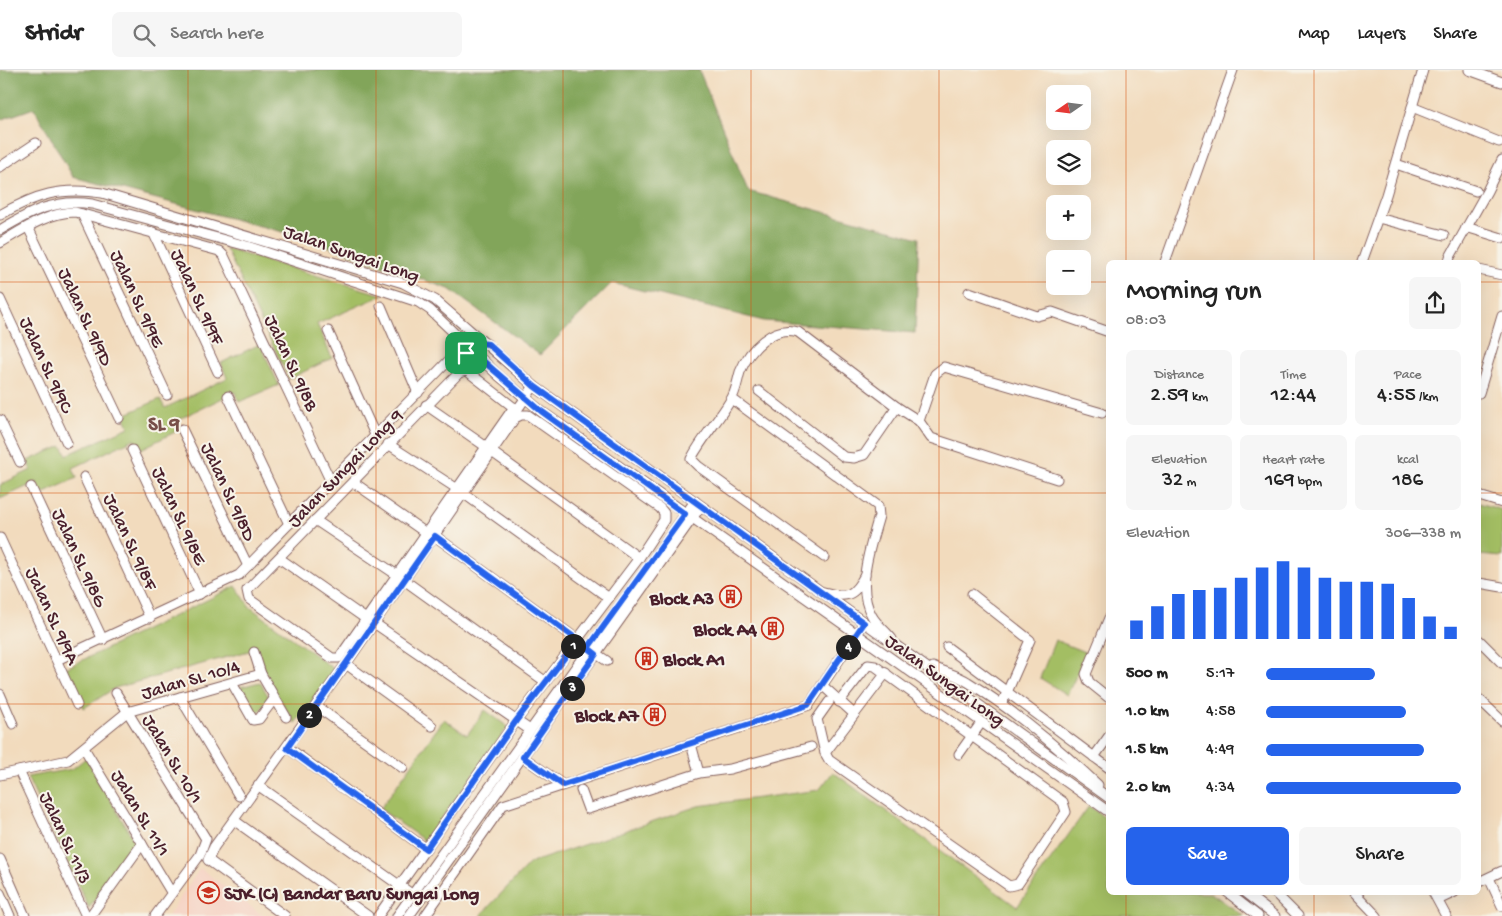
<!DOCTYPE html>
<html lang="en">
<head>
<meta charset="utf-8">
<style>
	:root { --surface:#fff; --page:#f6f6f6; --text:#222; --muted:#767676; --line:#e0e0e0; --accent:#2563eb }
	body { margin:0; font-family:"Gochi Hand",sans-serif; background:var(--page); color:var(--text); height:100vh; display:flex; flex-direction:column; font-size:19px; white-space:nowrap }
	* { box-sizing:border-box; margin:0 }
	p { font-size:16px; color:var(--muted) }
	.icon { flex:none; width:28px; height:28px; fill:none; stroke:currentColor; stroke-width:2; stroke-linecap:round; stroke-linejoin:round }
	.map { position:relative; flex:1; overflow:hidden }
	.panel { position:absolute; left:1106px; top:190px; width:375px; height:635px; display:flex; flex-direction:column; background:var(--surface); border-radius:8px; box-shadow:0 5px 20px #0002 }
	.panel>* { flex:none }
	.needle { width:32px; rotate:256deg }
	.controls { position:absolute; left:1046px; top:15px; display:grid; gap:10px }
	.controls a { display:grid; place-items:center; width:45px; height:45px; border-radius:8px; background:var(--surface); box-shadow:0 5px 20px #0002; font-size:25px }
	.pin { position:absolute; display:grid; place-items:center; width:42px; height:42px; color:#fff; margin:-21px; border-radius:10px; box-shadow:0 2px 8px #0006 }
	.km { position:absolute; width:25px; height:25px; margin:-12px; border-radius:50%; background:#222; color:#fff; font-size:14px; line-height:25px; text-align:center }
	.round { display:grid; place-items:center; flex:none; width:52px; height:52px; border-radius:8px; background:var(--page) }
	.summary { display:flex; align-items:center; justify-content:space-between; height:85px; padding:0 20px }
	h1 { font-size:28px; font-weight:600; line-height:38px }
	.metrics { display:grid; grid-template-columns:repeat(3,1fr); gap:8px; height:85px; padding:5px 20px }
	.metrics div { display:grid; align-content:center; border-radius:8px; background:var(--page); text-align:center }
	.metrics b { font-size:21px; font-weight:600 }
	.metrics small { font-size:14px; font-weight:400 }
	.metrics p { font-size:14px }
	.chart { height:140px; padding:10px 20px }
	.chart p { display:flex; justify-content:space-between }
	.chart svg { width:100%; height:90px; margin-top:5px; stroke:var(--accent); stroke-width:6 }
	.primary-button { display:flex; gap:10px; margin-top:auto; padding:10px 20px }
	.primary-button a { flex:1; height:58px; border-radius:8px; background:var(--accent); color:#fff; font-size:20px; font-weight:600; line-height:58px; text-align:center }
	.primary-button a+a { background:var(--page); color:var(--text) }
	ul { padding:0 20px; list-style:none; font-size:16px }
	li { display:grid; grid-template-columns:80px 60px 1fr; align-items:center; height:38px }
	li i { height:12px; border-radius:6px; background:var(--accent) }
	header { display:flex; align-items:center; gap:30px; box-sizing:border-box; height:70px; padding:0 25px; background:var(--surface); border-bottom:1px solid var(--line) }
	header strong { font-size:24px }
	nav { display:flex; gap:28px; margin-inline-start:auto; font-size:18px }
	.search { width:350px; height:45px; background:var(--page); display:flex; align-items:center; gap:12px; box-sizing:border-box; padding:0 18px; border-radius:8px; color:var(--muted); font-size:19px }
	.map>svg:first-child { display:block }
	.built { fill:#f6d2c3 }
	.green { fill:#a3be64; stroke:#766e48 }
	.forest { fill:#82a55a; stroke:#666242 }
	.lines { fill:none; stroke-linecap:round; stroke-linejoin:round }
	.minor-casing { stroke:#85615e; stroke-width:11 }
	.minor { stroke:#fff; stroke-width:9 }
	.route-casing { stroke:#fff; stroke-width:10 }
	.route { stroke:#2563eb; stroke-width:6 }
	.grid { fill:none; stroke:#d8530f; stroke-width:1; stroke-opacity:0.55 }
	.labels { text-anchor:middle; stroke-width:4; stroke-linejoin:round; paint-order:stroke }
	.street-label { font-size:19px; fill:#4a1f2b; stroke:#f7f3e8 }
	.poi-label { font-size:19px; font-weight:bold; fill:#4a1f2b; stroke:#f7f3e8; text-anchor:end }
	.neighbourhood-label { font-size:20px; font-weight:bold; fill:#784f49; stroke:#f7f3e8 }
</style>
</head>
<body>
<header>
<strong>Stridr</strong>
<div class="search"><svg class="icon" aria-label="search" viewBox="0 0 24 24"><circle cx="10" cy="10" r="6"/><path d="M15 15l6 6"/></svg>Search here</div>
<nav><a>Map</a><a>Layers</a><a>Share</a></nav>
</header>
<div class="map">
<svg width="1502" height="846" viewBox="0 0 1502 846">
	<rect width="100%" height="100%" fill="#f7f3e8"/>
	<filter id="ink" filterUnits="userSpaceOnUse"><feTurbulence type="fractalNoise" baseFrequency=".02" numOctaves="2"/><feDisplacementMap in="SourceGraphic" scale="10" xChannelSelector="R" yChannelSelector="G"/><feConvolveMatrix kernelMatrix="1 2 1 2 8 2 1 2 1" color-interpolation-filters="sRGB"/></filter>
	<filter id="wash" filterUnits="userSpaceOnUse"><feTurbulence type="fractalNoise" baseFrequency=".0096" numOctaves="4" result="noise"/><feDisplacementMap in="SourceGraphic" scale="20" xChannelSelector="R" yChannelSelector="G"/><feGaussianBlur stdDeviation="1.12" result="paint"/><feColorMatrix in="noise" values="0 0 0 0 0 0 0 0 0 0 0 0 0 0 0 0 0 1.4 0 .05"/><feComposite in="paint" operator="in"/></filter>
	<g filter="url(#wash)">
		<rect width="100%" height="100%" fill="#f2dbbd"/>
		<polygon class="built" points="200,798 263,846 168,846"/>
		<g class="green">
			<polygon points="226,179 383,225 317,254 332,288 289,309"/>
			<polygon points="260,274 279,315 239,332 235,322 173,352 177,361 139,380 134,369 73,398 77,408 42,424 37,412 0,429 0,415 31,400 27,391 62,376 67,385 129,357 124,345 160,329 165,338 227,308 221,293"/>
			<polygon points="1479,433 1502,440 1502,487 1479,485"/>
			<polygon points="236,516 250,537 335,600 295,653 270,615 256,579 115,618 84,638 64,599"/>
			<polygon points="1055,570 1087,583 1067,625 1040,608"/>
			<polygon points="260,612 270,629 255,646 240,617"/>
			<polygon points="485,640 508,657 425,771 380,739 444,649 467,665"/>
			<polygon points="86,688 135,772 89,838 27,707 72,699"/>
			<polygon points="833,702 1017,837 1089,736 1109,751 1109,822 1211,823 1244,846 480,846 530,793 698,736 819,720"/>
		</g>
		<polygon class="forest" points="0,0 699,0 748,121 919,168 915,263 764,251 612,213 540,285 449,219 302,167 73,107 34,38 0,50"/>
	</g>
	<g filter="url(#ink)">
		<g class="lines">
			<defs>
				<g id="minor">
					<polyline points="1469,0 1502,12"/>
					<polyline points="1412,37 1499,72"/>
					<polyline points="1396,94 1476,121"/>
					<polyline points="0,97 36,73"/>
					<polyline points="82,144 167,325"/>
					<path d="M 0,145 C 36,124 61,117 102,123 L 403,213 L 435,230 L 534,316 L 1109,728"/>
					<polyline points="1378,148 1444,165"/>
					<polyline points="28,157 119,348"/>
					<polyline points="1466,157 1502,168"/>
					<path d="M 0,160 C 30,142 56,128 92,134 L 247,176 L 418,232 L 430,240 L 499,306 L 541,341 L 1109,742"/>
					<polyline points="153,162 218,302"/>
					<path d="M 0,173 C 22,160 48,142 75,142 L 219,181 L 224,186 L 331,412"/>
					<polyline points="1165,192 1233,0"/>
					<polyline points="1362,192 1386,125 1423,0"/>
					<polyline points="1449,192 1450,187 1487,121 1502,90"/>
					<polyline points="1479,200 1502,205"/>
					<polyline points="969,222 1037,246 1052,242 1109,262"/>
					<polyline points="0,229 67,373"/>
					<polyline points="381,236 418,323"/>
					<polyline points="328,261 376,367"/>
					<polyline points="759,321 844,387 854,388 864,385 897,337"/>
					<polyline points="1479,323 1502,246"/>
					<polyline points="228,326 289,454"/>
					<path d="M 732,329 L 878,436 L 879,446 C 871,475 855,517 872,546 C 876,554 886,561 892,569"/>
					<polyline points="426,335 485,376"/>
					<polyline points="514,337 339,588 332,588 249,529 247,520 459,303 467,301 517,340 534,316"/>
					<polyline points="0,350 20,392"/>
					<polyline points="919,351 935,304 944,297 1102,343"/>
					<polyline points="182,359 248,496"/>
					<polyline points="388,374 456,418"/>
					<polyline points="132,380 200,524"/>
					<polyline points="492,382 639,488"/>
					<polyline points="84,407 150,548"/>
					<polyline points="353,412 426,463"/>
					<polyline points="31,417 103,570"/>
					<polyline points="463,423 609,528"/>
					<polyline points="1479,426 1502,433"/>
					<polyline points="315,450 397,505"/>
					<polyline points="435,466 582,573"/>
					<polyline points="0,468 77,635"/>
					<path d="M 824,487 L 698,396 L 691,389 C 702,368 718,351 730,331 C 736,323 737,312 740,302 C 749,280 773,254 798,262 L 897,337 L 919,351 L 931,368 L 1057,409"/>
					<polyline points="279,488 366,549"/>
					<polyline points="404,510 546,612"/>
					<polyline points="1479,513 1502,517"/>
					<path d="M 824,522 C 848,528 853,527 865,505"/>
					<polyline points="972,524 1030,570 1004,629"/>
					<polyline points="1109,548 1086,604 1089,612 1109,628"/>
					<polyline points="374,553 530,660"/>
					<polyline points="1479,570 1502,593"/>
					<polyline points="947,577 1109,698"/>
					<polyline points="592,581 607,591"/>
					<polyline points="254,582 261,604 286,647"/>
					<polyline points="57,590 239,505 465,274 475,272 487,274"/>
					<polyline points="346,594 432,656"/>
					<path d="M 933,597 C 944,602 958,605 968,612 C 1015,641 1058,677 1098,715"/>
					<polyline points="232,613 253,650 259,649 274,629"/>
					<polyline points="822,615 854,644"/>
					<polyline points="116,623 206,769 200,785 155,846"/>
					<polyline points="0,624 13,654"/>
					<polyline points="180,627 239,726"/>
					<polyline points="1479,629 1502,651"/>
					<polyline points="829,632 817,649 825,683 829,690 1009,816 1018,814 1066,742 1063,732 875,596 868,595 839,632"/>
					<polyline points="316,636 403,698"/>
					<polyline points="691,674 699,703"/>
					<polyline points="287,677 426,779"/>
					<polyline points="84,678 171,822"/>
					<polyline points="825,683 886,603"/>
					<polyline points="959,684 981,653"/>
					<polyline points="523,687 563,715"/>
					<polyline points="1094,687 1109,666"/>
					<polyline points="19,701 86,846"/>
					<polyline points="0,705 68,690 127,642 261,604"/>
					<polyline points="259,716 413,825"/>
					<polyline points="581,720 588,739 699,703 730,699 811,677"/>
					<polyline points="235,751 368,846"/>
					<polyline points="0,789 25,846"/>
					<polyline points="1489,808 1502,836"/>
					<polyline points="1479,812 1502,801"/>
					<polyline points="1227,822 1258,846"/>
					<polyline points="1244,822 1275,846"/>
					<polyline points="1274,822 1298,846"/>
					<polyline points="1354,822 1377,846"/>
					<polyline points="1433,822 1446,846"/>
					<polyline points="0,823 10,846"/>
					<polyline points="1438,830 1455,822"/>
					<polyline points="90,846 142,774"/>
					<polyline points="285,846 208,790 214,777 346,594 515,348 521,345 528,345 660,438 664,443 664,450 639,488 516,651 378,846"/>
					<polyline points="397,846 695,431"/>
					<polyline points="409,846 701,436"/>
					<polyline points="425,846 503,735 809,635 864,553"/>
				</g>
			</defs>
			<use href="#minor" class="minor-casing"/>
			<use href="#minor" class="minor"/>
		</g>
	</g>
	<g class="lines" filter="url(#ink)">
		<defs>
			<polyline id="route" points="466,283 474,283 541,341 685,444 588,578 578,570 516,651 426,779 287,678 435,466 582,573 596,584 523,687 563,715 808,635 864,553 534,316 488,274 470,272 454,285 466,283"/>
		</defs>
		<use href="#route" class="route-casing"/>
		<use href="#route" class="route"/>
	</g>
	<path class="grid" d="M 188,0 L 188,846M 376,0 L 376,846M 563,0 L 563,846M 751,0 L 751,846M 939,0 L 939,846M 1126,0 L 1126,192M 1314,0 L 1314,192M 0,212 L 1055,212M 1082,212 L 1109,212M 1479,212 L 1502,212M 0,423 L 1109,423M 1479,423 L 1502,423M 0,634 L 1109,634M 1479,634 L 1502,634M 1126,822 L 1126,846M 1314,822 L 1314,846"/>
	<defs>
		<symbol id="building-ring" viewBox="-11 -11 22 22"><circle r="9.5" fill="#f7f3e8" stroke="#c8321e" stroke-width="1.5"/><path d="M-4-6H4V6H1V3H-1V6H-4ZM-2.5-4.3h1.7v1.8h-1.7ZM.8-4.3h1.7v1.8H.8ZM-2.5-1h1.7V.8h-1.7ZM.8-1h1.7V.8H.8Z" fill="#c8321e"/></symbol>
		<symbol id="school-ring" viewBox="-11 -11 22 22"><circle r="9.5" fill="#f7f3e8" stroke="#c8321e" stroke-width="1.5"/><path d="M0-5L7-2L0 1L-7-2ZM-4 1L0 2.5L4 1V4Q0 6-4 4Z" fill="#c8321e"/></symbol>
	</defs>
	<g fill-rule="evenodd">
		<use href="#building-ring" x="718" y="514" width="25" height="25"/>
		<use href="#building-ring" x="760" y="546" width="25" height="25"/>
		<use href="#building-ring" x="634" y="576" width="25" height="25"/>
		<use href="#building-ring" x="642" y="632" width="25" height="25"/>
		<use href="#school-ring" x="196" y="810" width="25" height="25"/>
	</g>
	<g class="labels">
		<g class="street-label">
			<text transform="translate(352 182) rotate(19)" y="7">Jalan Sungai Long</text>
			<text transform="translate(199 226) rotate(65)" y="7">Jalan SL 9/9F</text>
			<text transform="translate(139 228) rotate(65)" y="7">Jalan SL 9/9E</text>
			<text transform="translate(87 246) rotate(65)" y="7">Jalan SL 9/9D</text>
			<text transform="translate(293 292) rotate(65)" y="7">Jalan SL 9/8B</text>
			<text transform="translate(48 294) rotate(65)" y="7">Jalan SL 9/9C</text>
			<text transform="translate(344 397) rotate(-46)" y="7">Jalan Sungai Long 9</text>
			<text transform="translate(230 421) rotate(65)" y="7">Jalan SL 9/8D</text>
			<text transform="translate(181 445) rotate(65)" y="7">Jalan SL 9/8E</text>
			<text transform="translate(132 471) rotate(65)" y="7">Jalan SL 9/8F</text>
			<text transform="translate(81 487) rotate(65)" y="7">Jalan SL 9/8G</text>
			<text transform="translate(54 545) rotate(65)" y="7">Jalan SL 9/9A</text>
			<text transform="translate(190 608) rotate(-16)" y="7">Jalan SL 10/4</text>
			<text transform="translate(946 609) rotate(36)" y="7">Jalan Sungai Long</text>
			<text transform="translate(174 688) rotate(59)" y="7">Jalan SL 10/1</text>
			<text transform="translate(142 742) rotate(59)" y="7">Jalan SL 11/1</text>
			<text transform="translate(67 767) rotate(65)" y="7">Jalan SL 11/3</text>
		</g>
		<g class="poi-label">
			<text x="714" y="534">Block A3</text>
			<text x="757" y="565">Block A4</text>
			<text x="663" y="595" text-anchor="start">Block A1</text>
			<text x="639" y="651">Block A7</text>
			<text x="224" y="829" text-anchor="start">SJK (C) Bandar Baru Sungai Long</text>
		</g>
		<g class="neighbourhood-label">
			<text x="164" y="360">SL 9</text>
		</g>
	</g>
</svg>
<div class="controls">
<a><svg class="needle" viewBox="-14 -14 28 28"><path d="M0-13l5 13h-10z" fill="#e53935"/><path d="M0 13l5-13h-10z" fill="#767676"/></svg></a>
<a><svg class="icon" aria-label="layers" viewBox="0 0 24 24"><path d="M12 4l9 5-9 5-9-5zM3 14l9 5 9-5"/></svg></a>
<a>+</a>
<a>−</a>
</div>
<div class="pin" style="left:466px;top:283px;background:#1e9e55"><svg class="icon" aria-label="arrive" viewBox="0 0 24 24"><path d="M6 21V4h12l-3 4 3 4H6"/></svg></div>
<b class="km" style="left:573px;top:576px">1</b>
<b class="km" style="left:309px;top:645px">2</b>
<b class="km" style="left:572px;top:618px">3</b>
<b class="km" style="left:848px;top:577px">4</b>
<section class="panel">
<div class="summary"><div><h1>Morning run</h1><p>08:03</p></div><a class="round"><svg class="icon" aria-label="share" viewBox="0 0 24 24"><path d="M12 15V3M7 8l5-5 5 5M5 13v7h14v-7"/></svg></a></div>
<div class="metrics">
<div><p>Distance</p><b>2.59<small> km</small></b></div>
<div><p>Time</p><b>12:44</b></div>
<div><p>Pace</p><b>4:55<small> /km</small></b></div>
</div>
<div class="metrics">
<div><p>Elevation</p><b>32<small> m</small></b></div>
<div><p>Heart rate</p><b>169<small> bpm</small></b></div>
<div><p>kcal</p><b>186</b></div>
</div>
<div class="chart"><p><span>Elevation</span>306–338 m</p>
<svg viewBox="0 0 160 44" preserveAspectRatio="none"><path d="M5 44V35M15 44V28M25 44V22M35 44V20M45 44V19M55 44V14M65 44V9M75 44V6M85 44V9M95 44V14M105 44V16M115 44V16M125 44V17M135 44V24M145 44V33M155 44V38"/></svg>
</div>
<ul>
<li><b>500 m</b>5:17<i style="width:56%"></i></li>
<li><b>1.0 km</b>4:58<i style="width:72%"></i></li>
<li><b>1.5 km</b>4:49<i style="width:81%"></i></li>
<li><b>2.0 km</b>4:34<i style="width:100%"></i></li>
</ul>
<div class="primary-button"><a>Save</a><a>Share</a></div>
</section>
</div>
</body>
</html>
